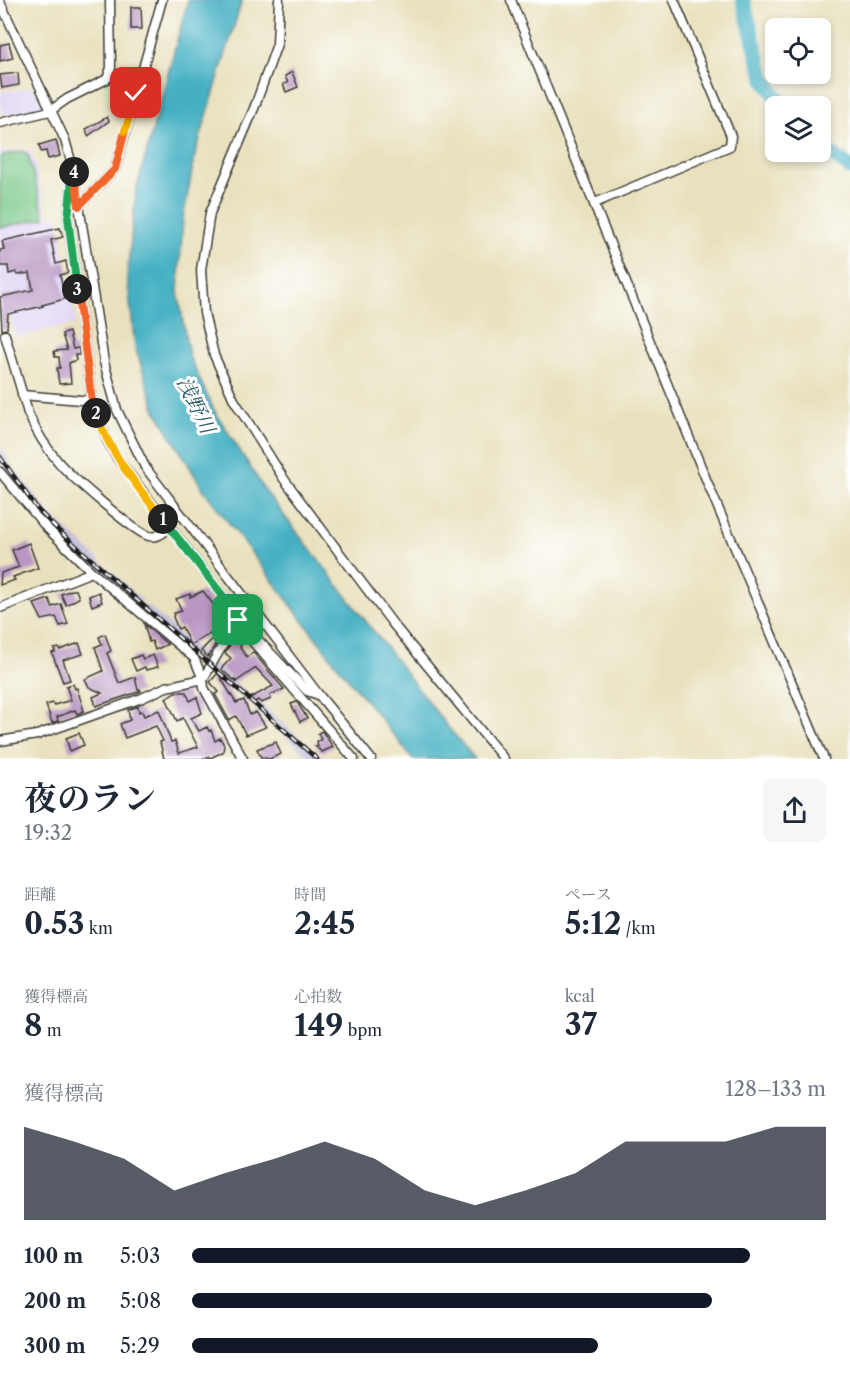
<!DOCTYPE html>
<html lang="ja">
<head>
<meta charset="utf-8">
<style>
	:root { --surface:#fff; --page:#f6f6f7; --text:#1f2937; --muted:#747a83; --accent:#111827 }
	body { margin:0; font-family:"Libre Caslon Text","Noto Serif JP",serif; background:var(--page); color:var(--text); height:100vh; display:flex; flex-direction:column; font-size:22px; white-space:nowrap }
	* { box-sizing:border-box; margin:0 }
	p { font-size:20px; color:var(--muted) }
	.icon { flex:none; width:33px; height:33px; fill:none; stroke:currentColor; stroke-width:2; stroke-linecap:round; stroke-linejoin:round }
	.map { position:relative; height:759px; overflow:hidden }
	.details { display:flex; flex-direction:column; background:var(--surface); flex:1 }
	.details>* { flex:none }
	.buttons { position:absolute; left:765px; top:18px; display:grid; gap:12px }
	.buttons a { display:grid; place-items:center; width:66px; height:66px; border-radius:9px; background:var(--surface); box-shadow:0 3px 9px #0003; font-size:30px }
	.pin { position:absolute; display:grid; place-items:center; width:51px; height:51px; color:#fff; margin:-26px; border-radius:12px; box-shadow:0 3px 9px #0006 }
	.km { position:absolute; width:30px; height:30px; margin:-15px; border-radius:50%; background:#222; color:#fff; font-size:16px; line-height:30px; text-align:center }
	.round { display:grid; place-items:center; flex:none; width:63px; height:63px; border-radius:9px; background:var(--page) }
	.summary { display:flex; align-items:center; justify-content:space-between; height:102px; padding:0 24px }
	h1 { font-size:33px; font-weight:700; line-height:45px }
	.metrics { display:grid; grid-template-columns:repeat(3,1fr); gap:9px; height:102px; padding:6px 24px }
	.metrics div { display:grid; align-content:center }
	.metrics b { font-size:30px; font-weight:700 }
	.metrics small { font-size:16px; font-weight:400 }
	.metrics p { font-size:16px }
	.chart { height:168px; padding:12px 24px }
	.chart p { display:flex; justify-content:space-between }
	.chart svg { width:100%; height:108px; margin-top:6px; fill:var(--accent); opacity:.7 }
	ul { padding:0 24px; list-style:none; font-size:20px }
	li { display:grid; grid-template-columns:96px 72px 1fr; align-items:center; height:45px }
	li i { height:15px; border-radius:8px; background:var(--accent) }
	.map>svg:first-child { display:block }
	.built { fill:#e0d4f4 }
	.industrial { fill:#c4c0db }
	.green { fill:#78c787; stroke:#4a7252; stroke-width:1.5 }
	.water { fill:#44b0c3; stroke:#306670; stroke-width:1.5 }
	.lines { fill:none; stroke-linecap:round; stroke-linejoin:round }
	.river { stroke:#44b0c3; stroke-width:15 }
	.building { fill:#b997c3 }
	.minor-casing { stroke:#3b3a34; stroke-width:11 }
	.minor { stroke:#fff; stroke-width:8 }
	.rail-casing { stroke:#1c1c1c; stroke-width:4.5 }
	.rail { stroke:#fff; stroke-width:2; stroke-dasharray:7; stroke-linecap:butt }
	.split-1-casing { stroke:#fff; stroke-width:12 }
	.split-2-casing { stroke:#fff; stroke-width:12 }
	.split-3-casing { stroke:#fff; stroke-width:12 }
	.split-4-casing { stroke:#fff; stroke-width:12 }
	.split-5-casing { stroke:#fff; stroke-width:12 }
	.split-6-casing { stroke:#fff; stroke-width:12 }
	.split-1 { stroke:#22a559; stroke-width:8 }
	.split-2 { stroke:#f5b400; stroke-width:8 }
	.split-3 { stroke:#f0652b; stroke-width:8 }
	.split-4 { stroke:#22a559; stroke-width:8 }
	.split-5 { stroke:#f0652b; stroke-width:8 }
	.split-6 { stroke:#f5b400; stroke-width:8 }
	.labels { text-anchor:middle; stroke-width:6; stroke-linejoin:round; paint-order:stroke }
	.water-label { font-size:20px; font-style:italic; fill:#2e5f67; stroke:#fff }
</style>
</head>
<body>
<div class="map">
<svg width="850" height="759" viewBox="0 0 850 759">
	<rect width="100%" height="100%" fill="#fff"/>
	<filter id="ink" filterUnits="userSpaceOnUse"><feTurbulence type="fractalNoise" baseFrequency=".0167" numOctaves="2"/><feDisplacementMap in="SourceGraphic" scale="12" xChannelSelector="R" yChannelSelector="G"/><feConvolveMatrix kernelMatrix="1 2 1 2 8 2 1 2 1" color-interpolation-filters="sRGB"/></filter>
	<filter id="wash" filterUnits="userSpaceOnUse"><feTurbulence type="fractalNoise" baseFrequency=".008" numOctaves="4" result="noise"/><feDisplacementMap in="SourceGraphic" scale="24" xChannelSelector="R" yChannelSelector="G"/><feGaussianBlur stdDeviation="1.35" result="paint"/><feColorMatrix in="noise" values="0 0 0 0 0 0 0 0 0 0 0 0 0 0 0 0 0 1.4 0 .05"/><feComposite in="paint" operator="in"/></filter>
	<g filter="url(#wash)">
		<rect width="100%" height="100%" fill="#e9e1be"/>
		<g class="built">
			<polygon points="33,87 44,107 2,116 0,93"/>
			<polygon points="0,143 2,153 22,149 32,152 48,217 58,215 76,324 15,337 10,316 0,318"/>
		</g>
		<g class="industrial">
			<polygon points="0,446 10,463 50,514 143,601 136,604 62,538 23,496 0,463"/>
			<polygon points="147,605 216,666 325,759 311,759 243,697 139,608"/>
		</g>
		<polygon class="green" points="22,151 28,154 45,218 0,228 0,156"/>
		<polygon class="water" points="188,0 242,0 195,155 183,219 178,292 189,356 214,410 266,492 447,726 475,759 413,759 332,659 203,489 156,411 135,347 127,276 136,191"/>
		<g class="lines">
			<g class="river">
				<polyline points="743,0 760,65 766,82 783,106"/>
				<polyline points="820,145 850,168"/>
			</g>
		</g>
		<g id="blocks">
			<g class="building">
				<polygon points="131,7 141,7 142,29 131,29"/>
				<polygon points="9,43 13,58 0,61 0,45"/>
				<polygon points="292,72 298,87 286,92 283,84 288,83 285,76"/>
				<polygon points="18,73 19,85 2,88 0,75"/>
				<polygon points="107,117 109,121 88,136 86,129"/>
				<polygon points="56,140 60,156 48,159 46,151 41,152 39,145"/>
				<polygon points="60,228 63,237 51,240 56,264 66,261 68,273 60,275 65,299 42,305 43,306 8,314 7,329 2,330 0,297 33,290 30,273 17,275 16,272 9,274 8,266 0,266 0,250 4,249 2,241"/>
				<polygon points="69,332 73,349 79,348 79,355 75,355 76,360 69,363 71,383 59,384 57,368 60,368 59,357 55,357 54,351 67,350 62,334"/>
				<polygon points="29,543 38,568 13,577 15,580 0,585 1,573 19,567 12,550"/>
				<polygon points="72,590 76,590 79,598 66,605 61,594"/>
				<polygon points="203,591 228,624 190,645 182,627 178,629 173,617 174,613 182,611 176,599 190,594 190,597"/>
				<polygon points="99,592 102,602 92,606 89,596"/>
				<polygon points="49,599 52,607 61,604 68,624 60,626 56,617 42,620 34,604"/>
				<polygon points="144,624 167,644 168,644 155,650 152,641 149,642"/>
				<polygon points="222,629 224,630 208,657 201,651"/>
				<polygon points="105,634 111,651 107,653 119,683 135,677 138,690 140,689 141,691 96,706 93,697 102,693 89,687 85,679 103,671 95,647 102,644 99,637"/>
				<polygon points="233,640 241,646 240,648 247,657 253,652 284,689 270,695 271,699 261,703 258,700 253,703 250,698 273,686 256,668 237,681 235,680 237,683 221,669 231,658 225,653"/>
				<polygon points="79,643 83,654 63,660 70,680 63,682 52,653 55,652 54,649 59,648 60,650"/>
				<polygon points="141,655 143,659 153,655 158,667 146,670 145,667 136,671 131,659"/>
				<polygon points="218,673 236,703 244,700 250,715 256,712 266,727 246,735 236,716 229,720 215,694 219,692 210,682"/>
				<polygon points="73,684 75,689 77,688 84,711 77,714 75,710 57,717 58,721 52,723 46,705 53,703 54,705 71,700 66,686"/>
				<polygon points="175,692 186,692 190,701 197,697 202,713 191,718 199,731 207,727 209,731 211,730 215,741 220,738 224,745 223,752 210,758 209,757 205,759 164,759 160,742 163,741 156,726 125,738 120,724 130,720 128,710 138,706 139,712 142,711 144,716 159,710 171,742 175,741 179,753 198,747 183,718 177,721 166,698"/>
				<polygon points="297,702 307,718 300,722 291,704"/>
				<polygon points="322,731 333,747 322,752 315,746 318,746 317,741 321,740 318,733"/>
				<polygon points="79,733 84,745 70,751 66,738"/>
				<polygon points="276,742 281,754 269,759 261,757 257,749"/>
			</g>
		</g>
	</g>
	<g filter="url(#ink)">
		<use href="#blocks" fill-opacity="0" stroke="#3b3a34" stroke-width="1.5"/>
		<g class="lines">
			<defs>
				<g id="minor">
					<polyline points="279,0 277,44 255,106 210,213 201,270 204,313 214,355 234,400 284,479 393,624 504,759"/>
					<polyline points="511,0 708,484 824,759"/>
					<polyline points="0,2 65,140 73,168 104,362 117,410 145,467 319,695 371,759"/>
					<polyline points="0,123 50,111 67,99 107,79 111,68 110,0"/>
					<polyline points="72,182 68,218 92,401 107,440 117,458 233,609 238,619"/>
					<polyline points="595,203 730,146 731,136 674,0"/>
					<polyline points="79,206 115,169 162,0"/>
					<path d="M 5,335 L 28,413 C 35,430 48,450 60,464 C 71,476 136,534 149,536 C 158,538 163,533 169,528"/>
					<polyline points="22,395 92,401"/>
					<polyline points="0,472 46,527 92,572 194,658 203,679 204,688 243,759"/>
					<polyline points="0,608 92,572"/>
					<polyline points="252,641 354,759"/>
					<polyline points="0,741 37,735 142,698 166,687 203,679 238,619 307,691 319,695"/>
				</g>
			</defs>
			<use href="#minor" class="minor-casing"/>
			<use href="#minor" class="minor"/>
			<defs>
				<polyline id="rail" points="0,457 38,510 59,531 317,759"/>
			</defs>
			<use href="#rail" class="rail-casing"/>
			<use href="#rail" class="rail"/>
		</g>
	</g>
	<g class="lines" filter="url(#ink)">
		<defs>
			<polyline id="split-1" points="163,519 233,609 238,620"/>
			<path id="split-2" d="M 96,413 C 110,454 137,486 163,519"/>
			<polyline id="split-3" points="77,289 92,401 96,413"/>
			<polyline id="split-4" points="74,172 73,168 68,218 77,289"/>
			<polyline id="split-5" points="74,172 79,206 115,169 125,131"/>
			<polyline id="split-6" points="125,131 136,93"/>
		</defs>
		<use href="#split-1" class="split-1-casing"/>
		<use href="#split-2" class="split-2-casing"/>
		<use href="#split-3" class="split-3-casing"/>
		<use href="#split-4" class="split-4-casing"/>
		<use href="#split-5" class="split-5-casing"/>
		<use href="#split-6" class="split-6-casing"/>
		<use href="#split-1" class="split-1"/>
		<use href="#split-2" class="split-2"/>
		<use href="#split-3" class="split-3"/>
		<use href="#split-4" class="split-4"/>
		<use href="#split-5" class="split-5"/>
		<use href="#split-6" class="split-6"/>
	</g>
	<g class="labels">
		<g class="water-label">
			<text transform="translate(196 405) rotate(64)" y="7">浅野川</text>
		</g>
	</g>
</svg>
<div class="buttons">
<a><svg class="icon" aria-label="locate" viewBox="0 0 24 24"><circle cx="12" cy="12" r="6"/><path d="M12 2v4M12 18v4M2 12h4M18 12h4"/></svg></a>
<a><svg class="icon" aria-label="layers" viewBox="0 0 24 24"><path d="M12 4l9 5-9 5-9-5zM3 14l9 5 9-5"/></svg></a>
</div>
<div class="pin" style="left:238px;top:620px;background:#1e9e55"><svg class="icon" aria-label="arrive" viewBox="0 0 24 24"><path d="M6 21V4h12l-3 4 3 4H6"/></svg></div>
<div class="pin" style="left:136px;top:93px;background:#d93025"><svg class="icon" aria-label="check" viewBox="0 0 24 24"><path d="M5 12l5 5 9-10"/></svg></div>
<b class="km" style="left:163px;top:519px">1</b>
<b class="km" style="left:96px;top:413px">2</b>
<b class="km" style="left:77px;top:289px">3</b>
<b class="km" style="left:74px;top:172px">4</b>
</div>
<section class="details">
<div class="summary"><div><h1>夜のラン</h1><p>19:32</p></div><a class="round"><svg class="icon" aria-label="share" viewBox="0 0 24 24"><path d="M12 15V3M7 8l5-5 5 5M5 13v7h14v-7"/></svg></a></div>
<div class="metrics">
<div><p>距離</p><b>0.53<small> km</small></b></div>
<div><p>時間</p><b>2:45</b></div>
<div><p>ペース</p><b>5:12<small> /km</small></b></div>
</div>
<div class="metrics">
<div><p>獲得標高</p><b>8<small> m</small></b></div>
<div><p>心拍数</p><b>149<small> bpm</small></b></div>
<div><p>kcal</p><b>37</b></div>
</div>
<div class="chart"><p><span>獲得標高</span>128–133 m</p>
<svg viewBox="0 0 160 44" preserveAspectRatio="none"><path d="M0 44V6L10 12L20 19L30 32L40 25L50 19L60 12L70 19L80 32L90 38L100 32L110 25L120 12L130 12L140 12L150 6L160 6V44z"/></svg>
</div>
<ul>
<li><b>100 m</b>5:03<i style="width:88%"></i></li>
<li><b>200 m</b>5:08<i style="width:82%"></i></li>
<li><b>300 m</b>5:29<i style="width:64%"></i></li>
</ul>
</section>
</body>
</html>
